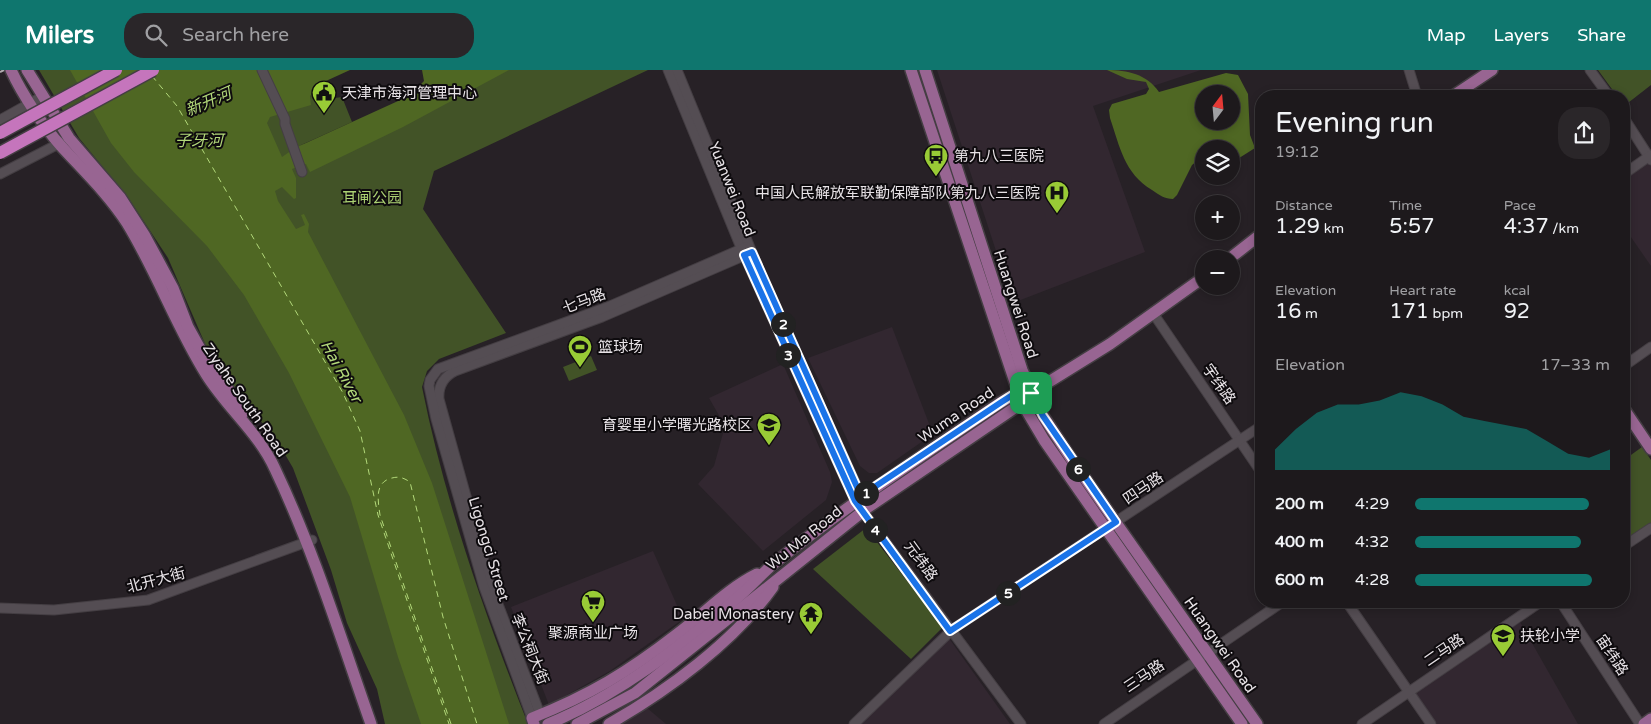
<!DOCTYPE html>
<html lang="en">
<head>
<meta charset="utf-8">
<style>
	:root { --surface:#1d191c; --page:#2a2629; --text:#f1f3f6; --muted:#a0a0a3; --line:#3b383b; --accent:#0f766e }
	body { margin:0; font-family:"Varela Round","Noto Sans SC",sans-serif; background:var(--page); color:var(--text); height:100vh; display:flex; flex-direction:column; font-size:19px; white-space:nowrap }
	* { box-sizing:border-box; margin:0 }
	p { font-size:16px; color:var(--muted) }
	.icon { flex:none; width:28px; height:28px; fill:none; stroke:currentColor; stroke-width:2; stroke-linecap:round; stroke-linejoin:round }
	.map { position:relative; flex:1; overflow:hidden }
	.drawer { position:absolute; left:1255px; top:20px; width:375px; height:518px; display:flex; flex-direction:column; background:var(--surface); border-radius:20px; box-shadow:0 2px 8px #0003,0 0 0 1px var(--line) }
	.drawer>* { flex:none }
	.needle { width:32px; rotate:16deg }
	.fabs { position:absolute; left:1195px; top:15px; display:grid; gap:10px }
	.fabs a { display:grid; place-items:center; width:45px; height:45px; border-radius:50%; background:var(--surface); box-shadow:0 2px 8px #0003,0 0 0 1px var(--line); font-size:25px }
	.pin { position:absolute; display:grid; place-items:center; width:42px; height:42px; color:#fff; margin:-21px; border-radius:10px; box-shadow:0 2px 8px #0006 }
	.km { position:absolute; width:25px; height:25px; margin:-12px; border-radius:50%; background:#222; color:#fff; font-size:14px; line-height:25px; text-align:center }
	.round { display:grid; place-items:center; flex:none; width:52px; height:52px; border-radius:20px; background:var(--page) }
	.summary { display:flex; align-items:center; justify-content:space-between; height:85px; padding:0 20px }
	h1 { font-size:28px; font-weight:600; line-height:38px }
	.stats { display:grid; grid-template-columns:repeat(3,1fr); gap:8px; height:85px; padding:5px 20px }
	.stats div { display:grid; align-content:center }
	.stats b { font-size:21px; font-weight:600 }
	.stats small { font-size:14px; font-weight:400 }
	.stats p { font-size:14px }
	.chart { height:140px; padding:10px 20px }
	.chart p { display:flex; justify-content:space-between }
	.chart svg { width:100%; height:90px; margin-top:5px; fill:var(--accent); opacity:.7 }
	ul { padding:0 20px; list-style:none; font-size:16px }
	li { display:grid; grid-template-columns:80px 60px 1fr; align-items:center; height:38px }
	li i { height:12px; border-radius:6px; background:var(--accent) }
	header { display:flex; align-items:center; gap:30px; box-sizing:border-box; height:70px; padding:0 25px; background:var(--accent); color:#fff }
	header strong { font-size:24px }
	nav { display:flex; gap:28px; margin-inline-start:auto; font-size:18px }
	.search { width:350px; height:45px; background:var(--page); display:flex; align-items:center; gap:12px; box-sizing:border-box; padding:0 18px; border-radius:20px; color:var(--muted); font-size:19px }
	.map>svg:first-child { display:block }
	.built { fill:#322730 }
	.green { fill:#425327 }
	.water { fill:#4f6723; fill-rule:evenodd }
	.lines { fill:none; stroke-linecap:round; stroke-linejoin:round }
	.ferry { stroke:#b3d97a; stroke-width:1; stroke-dasharray:6 5; stroke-linecap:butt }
	.minor-casing { stroke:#443e43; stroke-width:11 }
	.major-casing { stroke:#443e43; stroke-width:14 }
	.minor { stroke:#544d53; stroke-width:9 }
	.major { stroke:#986592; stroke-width:11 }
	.rail { stroke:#b1acb0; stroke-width:2; stroke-dasharray:6 6; stroke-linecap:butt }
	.highway-bridge-casing { stroke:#443e43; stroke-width:15; stroke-linecap:butt }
	.highway-bridge { stroke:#c575bc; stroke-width:12 }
	.route-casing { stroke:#fff; stroke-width:10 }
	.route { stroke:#1a73e8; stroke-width:6 }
	.labels { text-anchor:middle; stroke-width:4; stroke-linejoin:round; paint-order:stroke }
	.poi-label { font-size:15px; fill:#e7e2e6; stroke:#0e0b0e; text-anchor:start }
	.street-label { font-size:15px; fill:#e7e2e6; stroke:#0e0b0e }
	.park-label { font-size:15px; fill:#acd273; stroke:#0e0b0e }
	.water-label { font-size:16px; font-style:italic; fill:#b3d97a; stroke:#0e0b0e }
</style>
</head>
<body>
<header>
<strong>Milers</strong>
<div class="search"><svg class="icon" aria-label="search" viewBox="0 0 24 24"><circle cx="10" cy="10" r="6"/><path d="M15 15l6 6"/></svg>Search here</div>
<nav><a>Map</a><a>Layers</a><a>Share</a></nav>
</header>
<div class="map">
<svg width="1651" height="654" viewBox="0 0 1651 654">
	<rect width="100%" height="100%" fill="#272126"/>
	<g class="built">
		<polygon points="937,0 1201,0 1093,36 1145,182 1013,233"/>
		<polygon points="1651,89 1651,196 1624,157 1624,111"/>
		<polygon points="892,257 933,364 877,403 869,403 860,396 808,288"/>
		<polygon points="783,294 830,402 832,412 826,430 763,481 698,414 714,396 725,356 709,328"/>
		<polygon points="653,481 683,549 610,601 549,635 511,537"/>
		<polygon points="1520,552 1578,654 1437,654 1415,622"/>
		<polygon points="948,567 1010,654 859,654"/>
		<polygon points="647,638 666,654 616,654"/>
	</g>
	<g class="green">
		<path d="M 39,0 L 267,0 L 310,27 L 315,16 L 326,11 L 335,28 L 342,27 L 352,52 L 299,76 L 508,0 L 648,0 L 434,101 L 423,139 L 506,263 L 439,289 L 427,301 L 422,317 C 445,432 485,545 528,654 L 385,654 L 377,619 L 347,553 L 331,500 L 293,398 L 276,369 L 240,327 L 206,276 L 168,188 L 129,129 L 79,68 Z"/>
		<polygon points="1598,0 1651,0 1651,15 1624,36 1624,26 1617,26"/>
		<polygon points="591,286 597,300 569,311 563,297"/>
		<polygon points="1642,377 1651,390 1651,453 1624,471 1624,390"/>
		<polygon points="866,458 943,557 911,589 813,499"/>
	</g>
	<g class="water">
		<polygon points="70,0 350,0 315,16 310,27 311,35 270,47 267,53 282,87 295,78 409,26 424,11 422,0 509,0 403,57 310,102 306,94 292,99 296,108 296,128 294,129 282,117 275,121 278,131 296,159 305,155 301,145 304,144 309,154 308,162 404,345 432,413 509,654 421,654 398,587 350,427 289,303 244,225 207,176 134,102 111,73"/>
		<path d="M 1107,0 C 1127,0 1147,4 1159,22 L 1226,3 L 1238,5 L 1248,24 L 1250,65 L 1255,78 L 1236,90 L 1231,89 L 1231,79 L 1204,79 L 1204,85 L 1192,95 L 1177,125 L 1173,129 C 1165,129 1159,125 1152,120 C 1124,103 1120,77 1110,48 L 1109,40 L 1112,34 L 1146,24 L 1149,19 L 1146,12 L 1127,9 ZM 1204,24 L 1231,24 L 1231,51 L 1204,51 Z"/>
	</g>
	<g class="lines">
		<g class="ferry">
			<polyline points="152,6 177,36 343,323 360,361 378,445 449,654"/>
			<path d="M 451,654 L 380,445 C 378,431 374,412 392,408 C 399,406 404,408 410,412 L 443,547 L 477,654"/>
		</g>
		<defs>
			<g id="minor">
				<polyline points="262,0 285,49 285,54 302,102"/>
				<polyline points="668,0 744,185 855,431 1021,654"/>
				<polyline points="677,0 767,219 865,434"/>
				<polyline points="1409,0 1417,26"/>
				<polyline points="1590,0 1609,26"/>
				<polyline points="1624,48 1651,90"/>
				<polyline points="0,50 43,26"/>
				<polyline points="0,104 64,71"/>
				<polyline points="1624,104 1651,85"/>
				<polyline points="1153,243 1261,402"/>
				<polyline points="1624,296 1651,277"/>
				<polyline points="1624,476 1651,458"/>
				<polyline points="1346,531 1431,654"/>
				<polyline points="1560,531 1640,654"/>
				<polyline points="0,538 54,540 148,530 312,470"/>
				<path d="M 540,644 L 491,516 L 439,329 C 438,316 443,307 455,301 L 602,247 L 748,184"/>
				<polyline points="532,648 484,517 436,349 429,316 430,310 438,299 610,236 746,177"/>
				<polyline points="854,654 953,559 1261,356"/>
				<polyline points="1104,654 1284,531"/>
				<polyline points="1362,654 1542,531"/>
			</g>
			<g id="major">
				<path d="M 11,0 C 22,24 43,56 61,76 C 84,101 109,125 127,153 C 157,202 176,256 206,304 C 227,338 259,363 275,399 C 314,481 341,569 371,654"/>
				<polyline points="27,0 69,68 120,127 145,166 173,218 188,257 203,284 244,342"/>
				<polyline points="911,0 1022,333 1044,370 1242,654"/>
				<polyline points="925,0 1022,300 1043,346 1072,390 1257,654"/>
				<polyline points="1453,26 1492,0"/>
				<polyline points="1229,189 1261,164"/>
				<polyline points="1624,339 1651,379"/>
				<path d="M 534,654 L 532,648 C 590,625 628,602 677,564 C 704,544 727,519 757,504"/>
				<path d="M 548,654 C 619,625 678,578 736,529 C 749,518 760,506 772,495 C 845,437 923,385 1000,333 L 1017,323 L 1031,323 L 1110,274 L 1204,207"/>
				<polyline points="577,654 635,623 867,438 1022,333 1026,328"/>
				<path d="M 609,654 C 667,621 734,572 773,517"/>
				<polyline points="1644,654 1651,649"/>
			</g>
		</defs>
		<use href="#minor" class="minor-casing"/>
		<use href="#major" class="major-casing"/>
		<use href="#minor" class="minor"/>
		<use href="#major" class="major"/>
		<polyline class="rail" points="0,2 4,0"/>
		<defs>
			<g id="highway-bridge">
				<polyline points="0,63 116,0"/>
				<polyline points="0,83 153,0"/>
			</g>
		</defs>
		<use href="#highway-bridge" class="highway-bridge-casing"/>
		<use href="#highway-bridge" class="highway-bridge"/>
	</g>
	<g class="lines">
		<defs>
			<polygon id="route" points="752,182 861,426 1000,333 1017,322 1031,323 1043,346 1116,452 950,561 855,431 744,185"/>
		</defs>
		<use href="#route" class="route-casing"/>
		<use href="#route" class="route"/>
	</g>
	<defs>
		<symbol id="civic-pin" viewBox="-11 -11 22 30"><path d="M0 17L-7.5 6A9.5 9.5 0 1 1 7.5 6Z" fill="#99cb36" stroke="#0e0b0e"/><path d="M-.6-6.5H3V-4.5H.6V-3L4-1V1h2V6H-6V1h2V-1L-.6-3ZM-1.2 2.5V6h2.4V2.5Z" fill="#111"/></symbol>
		<symbol id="bus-pin" viewBox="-11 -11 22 30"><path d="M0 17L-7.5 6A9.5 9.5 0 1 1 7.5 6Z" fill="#99cb36" stroke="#0e0b0e"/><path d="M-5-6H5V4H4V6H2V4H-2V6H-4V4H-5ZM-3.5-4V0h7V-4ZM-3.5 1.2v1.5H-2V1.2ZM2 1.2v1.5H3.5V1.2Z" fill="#111"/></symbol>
		<symbol id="hospital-pin" viewBox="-11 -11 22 30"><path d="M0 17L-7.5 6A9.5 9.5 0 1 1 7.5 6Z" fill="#99cb36" stroke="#0e0b0e"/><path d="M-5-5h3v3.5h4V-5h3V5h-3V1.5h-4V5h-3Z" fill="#111"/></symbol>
		<symbol id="stadium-pin" viewBox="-11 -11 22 30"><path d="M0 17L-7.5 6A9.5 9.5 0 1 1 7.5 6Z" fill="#99cb36" stroke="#0e0b0e"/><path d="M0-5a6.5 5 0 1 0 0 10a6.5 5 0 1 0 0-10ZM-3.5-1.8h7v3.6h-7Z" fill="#111"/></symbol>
		<symbol id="school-pin" viewBox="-11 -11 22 30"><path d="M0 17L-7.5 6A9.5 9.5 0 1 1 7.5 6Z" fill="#99cb36" stroke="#0e0b0e"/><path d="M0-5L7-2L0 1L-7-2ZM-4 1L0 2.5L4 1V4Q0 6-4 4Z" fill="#111"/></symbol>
		<symbol id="supermarket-pin" viewBox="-11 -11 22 30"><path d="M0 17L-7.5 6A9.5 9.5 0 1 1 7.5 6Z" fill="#99cb36" stroke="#0e0b0e"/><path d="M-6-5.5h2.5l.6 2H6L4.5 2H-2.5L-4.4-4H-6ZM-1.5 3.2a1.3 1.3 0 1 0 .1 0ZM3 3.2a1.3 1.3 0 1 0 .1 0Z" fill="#111"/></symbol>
		<symbol id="temple-pin" viewBox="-11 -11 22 30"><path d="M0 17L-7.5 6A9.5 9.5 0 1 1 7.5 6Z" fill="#99cb36" stroke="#0e0b0e"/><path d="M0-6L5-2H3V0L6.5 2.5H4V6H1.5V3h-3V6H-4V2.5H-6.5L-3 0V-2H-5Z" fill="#111"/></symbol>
	</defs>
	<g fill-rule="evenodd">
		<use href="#civic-pin" x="310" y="9" width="28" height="38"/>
		<use href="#bus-pin" x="922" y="72" width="28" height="38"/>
		<use href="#hospital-pin" x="1043" y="109" width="28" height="38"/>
		<use href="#stadium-pin" x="566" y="263" width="28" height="38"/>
		<use href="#school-pin" x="755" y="341" width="28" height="38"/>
		<use href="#supermarket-pin" x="579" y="518" width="28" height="38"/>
		<use href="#temple-pin" x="797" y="530" width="28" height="38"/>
		<use href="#school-pin" x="1489" y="552" width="28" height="38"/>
	</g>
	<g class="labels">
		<g class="poi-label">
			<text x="342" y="28">天津市海河管理中心</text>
			<text x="954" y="91">第九八三医院</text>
			<text x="1040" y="128" text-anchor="end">中国人民解放军联勤保障部队第九八三医院</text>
			<text x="598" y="282">篮球场</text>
			<text x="752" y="360" text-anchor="end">育婴里小学曙光路校区</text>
			<text x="794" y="549" text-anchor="end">Dabei Monastery</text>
			<text x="593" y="568" text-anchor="middle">聚源商业广场</text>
			<text x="1520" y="571">扶轮小学</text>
		</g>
		<g class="street-label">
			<text transform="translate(732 119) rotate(68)" y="5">Yuanwei Road</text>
			<text transform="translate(584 231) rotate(-21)" y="5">七马路</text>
			<text transform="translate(1016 234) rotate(72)" y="5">Huangwei Road</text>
			<text transform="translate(1219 314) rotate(55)" y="5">宇纬路</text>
			<text transform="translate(245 330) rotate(55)" y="5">Ziyahe South Road</text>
			<text transform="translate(956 345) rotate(-34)" y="5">Wuma Road</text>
			<text transform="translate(1143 418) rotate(-34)" y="5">四马路</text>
			<text transform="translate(804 468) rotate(-39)" y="5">Wu Ma Road</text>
			<text transform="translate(489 479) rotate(73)" y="5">Ligongci Street</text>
			<text transform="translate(921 491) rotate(54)" y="5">元纬路</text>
			<text transform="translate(156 510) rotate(-15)" y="5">北开大街</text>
			<text transform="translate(1220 575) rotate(55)" y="5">Huangwei Road</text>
			<text transform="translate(530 579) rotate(68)" y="5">李公祠大街</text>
			<text transform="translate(1444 580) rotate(-34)" y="5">二马路</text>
			<text transform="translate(1612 585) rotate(57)" y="5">宙纬路</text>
			<text transform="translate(1144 606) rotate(-34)" y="5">三马路</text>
		</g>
		<g class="park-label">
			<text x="372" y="133">耳闸公园</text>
		</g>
		<g class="water-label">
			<text transform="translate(208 31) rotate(-23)" y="6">新开河</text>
			<text x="199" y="76">子牙河</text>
			<text transform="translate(342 301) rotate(61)" y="6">Hai River</text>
		</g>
	</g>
</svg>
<div class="fabs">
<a><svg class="needle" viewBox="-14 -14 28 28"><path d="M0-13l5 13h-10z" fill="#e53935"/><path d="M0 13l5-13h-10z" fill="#a0a0a3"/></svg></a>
<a><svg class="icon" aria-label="layers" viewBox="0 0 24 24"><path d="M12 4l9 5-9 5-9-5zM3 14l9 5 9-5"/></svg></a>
<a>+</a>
<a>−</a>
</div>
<div class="pin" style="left:1031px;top:323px;background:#1e9e55"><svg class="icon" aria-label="arrive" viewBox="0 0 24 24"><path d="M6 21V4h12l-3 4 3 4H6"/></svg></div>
<b class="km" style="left:866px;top:423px">1</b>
<b class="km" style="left:783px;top:254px">2</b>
<b class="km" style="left:788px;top:285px">3</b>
<b class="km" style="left:875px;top:460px">4</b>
<b class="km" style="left:1008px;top:523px">5</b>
<b class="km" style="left:1078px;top:399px">6</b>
<section class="drawer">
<div class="summary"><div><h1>Evening run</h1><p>19:12</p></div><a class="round"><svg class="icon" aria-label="share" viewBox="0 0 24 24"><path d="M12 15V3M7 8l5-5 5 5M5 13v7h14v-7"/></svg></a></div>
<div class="stats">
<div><p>Distance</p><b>1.29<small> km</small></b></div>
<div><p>Time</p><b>5:57</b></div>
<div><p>Pace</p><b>4:37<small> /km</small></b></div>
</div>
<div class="stats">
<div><p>Elevation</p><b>16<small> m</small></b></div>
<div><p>Heart rate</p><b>171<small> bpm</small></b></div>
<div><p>kcal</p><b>92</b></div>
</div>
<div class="chart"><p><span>Elevation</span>17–33 m</p>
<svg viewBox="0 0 160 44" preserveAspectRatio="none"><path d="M0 44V34L10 24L20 16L30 12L40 12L50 10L60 6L70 8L80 12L90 18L100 20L110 22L120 24L130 30L140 36L150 38L160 34V44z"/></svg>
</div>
<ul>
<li><b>200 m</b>4:29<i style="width:89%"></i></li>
<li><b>400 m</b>4:32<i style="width:85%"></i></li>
<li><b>600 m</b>4:28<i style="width:91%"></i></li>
</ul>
</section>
</div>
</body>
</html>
